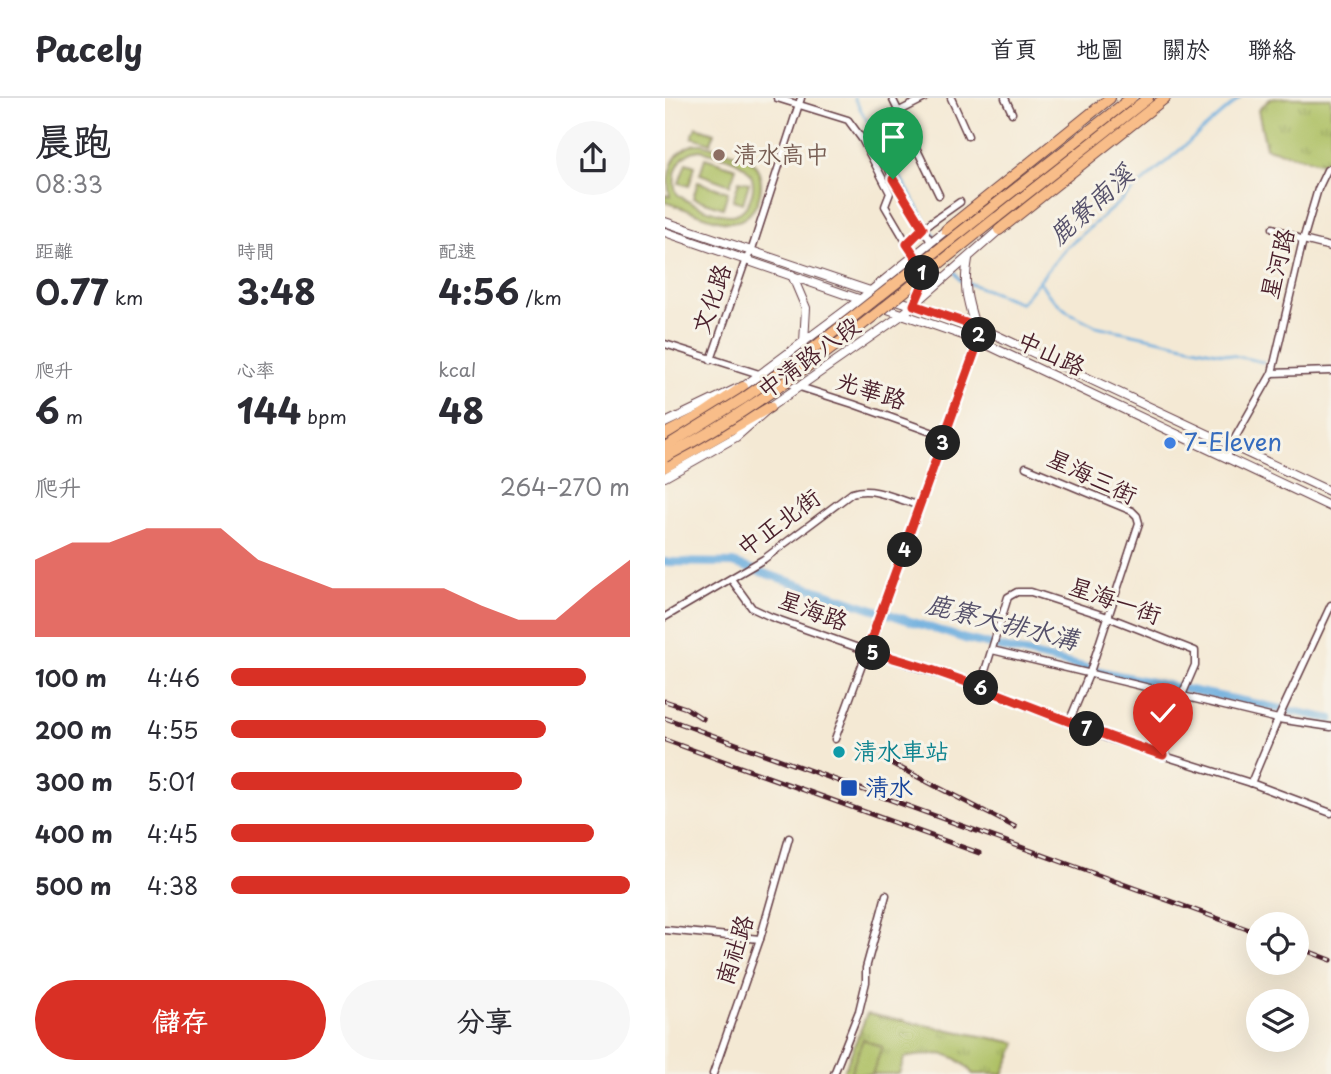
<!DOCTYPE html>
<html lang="zh-TW">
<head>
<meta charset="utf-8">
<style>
	:root { --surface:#fff; --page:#f7f7f7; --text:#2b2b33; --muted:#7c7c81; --line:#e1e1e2; --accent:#d93025 }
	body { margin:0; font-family:"Playpen Sans","LXGW WenKai TC",sans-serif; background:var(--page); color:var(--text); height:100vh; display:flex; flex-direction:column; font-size:26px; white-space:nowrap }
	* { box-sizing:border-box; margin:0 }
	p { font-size:23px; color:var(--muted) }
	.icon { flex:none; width:38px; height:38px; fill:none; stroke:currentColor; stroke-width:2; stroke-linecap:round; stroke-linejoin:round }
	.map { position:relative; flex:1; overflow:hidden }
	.side { display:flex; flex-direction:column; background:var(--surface); width:665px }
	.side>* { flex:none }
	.controls { position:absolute; left:581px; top:814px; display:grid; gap:14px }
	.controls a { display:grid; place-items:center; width:63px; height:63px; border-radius:50%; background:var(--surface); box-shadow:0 7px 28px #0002; font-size:35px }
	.pin { position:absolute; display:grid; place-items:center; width:60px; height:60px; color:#fff; margin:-72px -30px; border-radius:50% 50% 50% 0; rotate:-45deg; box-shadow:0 0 7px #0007 }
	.pin .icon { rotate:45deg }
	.km { position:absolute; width:35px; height:35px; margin:-18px; border-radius:50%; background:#222; color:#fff; font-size:19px; line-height:35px; text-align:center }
	.round { display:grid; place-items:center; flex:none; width:74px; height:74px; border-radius:37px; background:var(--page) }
	.head { display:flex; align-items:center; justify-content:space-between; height:119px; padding:0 35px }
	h1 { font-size:38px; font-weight:700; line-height:52px }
	.figures { display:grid; grid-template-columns:repeat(3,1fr); gap:10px; height:119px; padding:7px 35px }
	.figures div { display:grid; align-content:center }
	.figures b { font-size:35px; font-weight:700 }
	.figures small { font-size:19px; font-weight:400 }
	.figures p { font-size:19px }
	.chart { height:196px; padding:14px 35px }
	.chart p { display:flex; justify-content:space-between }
	.chart svg { width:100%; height:126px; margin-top:7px; fill:var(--accent); opacity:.7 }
	.button { display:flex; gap:14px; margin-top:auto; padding:14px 35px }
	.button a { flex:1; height:80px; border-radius:42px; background:var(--accent); color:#fff; font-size:28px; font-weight:700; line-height:80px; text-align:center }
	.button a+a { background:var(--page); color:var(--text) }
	ul { padding:0 35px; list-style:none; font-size:23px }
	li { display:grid; grid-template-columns:112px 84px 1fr; align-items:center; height:52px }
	li i { height:18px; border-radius:9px; background:var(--accent) }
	header { display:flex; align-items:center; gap:42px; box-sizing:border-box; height:98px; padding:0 35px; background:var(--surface); border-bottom:2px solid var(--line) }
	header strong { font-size:33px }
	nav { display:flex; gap:38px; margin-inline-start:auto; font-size:24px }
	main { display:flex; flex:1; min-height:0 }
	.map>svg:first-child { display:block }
	.grass { fill:url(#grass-tufts); stroke:#7c7048; stroke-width:2 }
	.garden { fill:#adc064; stroke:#7c7048; stroke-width:2; fill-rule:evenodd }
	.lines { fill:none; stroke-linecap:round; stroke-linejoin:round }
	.stream { stroke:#69acde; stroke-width:2.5 }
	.canal { stroke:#69acde; stroke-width:8 }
	.minor-casing { stroke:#643d44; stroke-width:9 }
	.tertiary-casing { stroke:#643d44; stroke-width:10 }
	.primary-casing { stroke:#643d44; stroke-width:12 }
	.minor { stroke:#fff; stroke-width:6 }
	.tertiary { stroke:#fff; stroke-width:8 }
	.primary { stroke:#f8bd89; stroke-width:10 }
	.rail-casing { stroke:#4a1f2b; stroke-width:5 }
	.rail { stroke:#f7f3e8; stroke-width:2.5; stroke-dasharray:8; stroke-linecap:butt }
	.primary-bridge-casing { stroke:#643d44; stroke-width:12; stroke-linecap:butt }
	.primary-bridge { stroke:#f8bd89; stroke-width:10 }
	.route-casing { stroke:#fff; stroke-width:14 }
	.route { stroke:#d93025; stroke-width:9 }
	.education-dot { fill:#8d6e63; stroke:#f7f3e8; stroke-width:2.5 }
	.shop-dot { fill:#3f7fe0; stroke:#f7f3e8; stroke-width:2.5 }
	.culture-dot { fill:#0f9aa8; stroke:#f7f3e8; stroke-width:2.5 }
	.transit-dot { fill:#1a4fb4; stroke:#f7f3e8; stroke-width:2.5 }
	.labels { text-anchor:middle; stroke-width:6; stroke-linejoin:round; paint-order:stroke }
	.education-label { font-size:24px; fill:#785e54; stroke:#f7f3e8; text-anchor:start }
	.street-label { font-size:24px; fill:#4a1f2b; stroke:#f7f3e8 }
	.shop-label { font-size:24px; fill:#366cbe; stroke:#f7f3e8; text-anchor:start }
	.culture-label { font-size:24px; fill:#0d838f; stroke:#f7f3e8; text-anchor:start }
	.transit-label { font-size:24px; fill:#164399; stroke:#f7f3e8; text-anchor:start }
	.water-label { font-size:26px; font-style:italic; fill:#55506a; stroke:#f7f3e8 }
</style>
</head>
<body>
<header>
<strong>Pacely</strong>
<nav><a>首頁</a><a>地圖</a><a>關於</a><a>聯絡</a></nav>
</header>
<main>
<section class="side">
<div class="head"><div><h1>晨跑</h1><p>08:33</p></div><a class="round"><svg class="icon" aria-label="share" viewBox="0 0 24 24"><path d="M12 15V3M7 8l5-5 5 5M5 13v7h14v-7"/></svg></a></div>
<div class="figures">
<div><p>距離</p><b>0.77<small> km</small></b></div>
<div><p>時間</p><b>3:48</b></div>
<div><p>配速</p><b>4:56<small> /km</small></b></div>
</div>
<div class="figures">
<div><p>爬升</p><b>6<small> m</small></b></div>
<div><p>心率</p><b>144<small> bpm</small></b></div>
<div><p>kcal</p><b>48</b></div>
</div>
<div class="chart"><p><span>爬升</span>264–270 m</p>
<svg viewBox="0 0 160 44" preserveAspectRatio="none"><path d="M0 44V17L10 11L20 11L30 6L40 6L50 6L60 17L70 22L80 27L90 27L100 27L110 27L120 33L130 38L140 38L150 27L160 17V44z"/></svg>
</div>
<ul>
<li><b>100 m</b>4:46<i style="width:89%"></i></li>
<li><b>200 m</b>4:55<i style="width:79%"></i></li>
<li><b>300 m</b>5:01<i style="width:73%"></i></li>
<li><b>400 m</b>4:45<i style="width:91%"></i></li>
<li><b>500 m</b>4:38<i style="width:100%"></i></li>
</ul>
<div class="button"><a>儲存</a><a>分享</a></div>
</section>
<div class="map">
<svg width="666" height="976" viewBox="0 0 666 976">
	<defs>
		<pattern id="grass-tufts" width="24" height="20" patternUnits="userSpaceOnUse" patternTransform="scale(1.75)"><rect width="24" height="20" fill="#adc064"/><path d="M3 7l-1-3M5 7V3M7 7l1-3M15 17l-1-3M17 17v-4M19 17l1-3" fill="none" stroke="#8f9b53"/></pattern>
	</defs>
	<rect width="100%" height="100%" fill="#f7f3e8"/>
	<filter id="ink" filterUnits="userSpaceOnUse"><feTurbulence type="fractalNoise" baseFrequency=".0143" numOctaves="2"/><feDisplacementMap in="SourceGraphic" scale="14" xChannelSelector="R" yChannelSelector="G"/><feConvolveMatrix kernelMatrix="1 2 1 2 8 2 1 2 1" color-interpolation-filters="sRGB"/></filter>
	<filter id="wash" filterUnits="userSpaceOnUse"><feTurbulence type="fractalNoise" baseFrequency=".00686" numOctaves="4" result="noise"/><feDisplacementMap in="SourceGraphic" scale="28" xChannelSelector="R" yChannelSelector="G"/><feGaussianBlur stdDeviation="1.57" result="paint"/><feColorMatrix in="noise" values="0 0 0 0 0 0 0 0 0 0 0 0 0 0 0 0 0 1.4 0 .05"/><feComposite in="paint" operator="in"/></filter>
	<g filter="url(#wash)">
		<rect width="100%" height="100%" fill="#f4e9d4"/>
		<g class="grass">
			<polygon points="606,0 666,0 666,60 657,65 601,50 593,12"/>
			<path d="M 202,916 L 352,945 L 338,976 L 308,976 C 285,948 270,957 240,959 L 234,976 L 207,976 L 217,949 L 198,942 L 185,976 L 178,976 Z"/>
		</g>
		<g class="garden">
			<polygon points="31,29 49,35 46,45 27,39"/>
			<path d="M 30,46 L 38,46 C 51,51 79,56 88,65 C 105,82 93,123 67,124 C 52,125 16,109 0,104 L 0,97 L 5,98 C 0,76 7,53 30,46 ZM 35,52 C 57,58 95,64 87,95 C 85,103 80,113 71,116 C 60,121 18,104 11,94 C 6,76 14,54 35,52 Z"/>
			<polygon points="40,60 71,70 65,87 35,76"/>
			<polygon points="21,65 30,68 24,88 14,85"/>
			<polygon points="74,83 84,85 78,105 68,102"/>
			<polygon points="33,84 63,94 58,110 28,100"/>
			<polygon points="198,941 217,949 207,976 185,976"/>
		</g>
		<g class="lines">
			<g class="stream">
				<polyline points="189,0 209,35"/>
				<polyline points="220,53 275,147"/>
				<polyline points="290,174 295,182 356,205 400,151 575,0"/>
				<polyline points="374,182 383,196 403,214 431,228 598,264"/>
			</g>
			<polyline class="canal" points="0,464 68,465 300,541 452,577 666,621"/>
		</g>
	</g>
	<g filter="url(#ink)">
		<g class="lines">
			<defs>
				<g id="minor">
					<polyline points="112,0 183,22 197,41 225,95 220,108 250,159"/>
					<polyline points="227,0 274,97"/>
					<polyline points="260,0 215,23 210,37 228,81 266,144"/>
					<polyline points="286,0 303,38"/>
					<polyline points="340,0 347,15"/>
					<polyline points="608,130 638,142 666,149"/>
					<polyline points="242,146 258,130 295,104"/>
					<polyline points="0,246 188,306 280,339"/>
					<polyline points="46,262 81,161 86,154 136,0"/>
					<polyline points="607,275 666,273"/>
					<polyline points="562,360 566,347 607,275 638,142 653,91 662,72 666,70"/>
					<polyline points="361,369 467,413 472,418 474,425 425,574 404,624"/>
					<polyline points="66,481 87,510 106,519 202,553 315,589 442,640 586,685 666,715"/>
					<path d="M 0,519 L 99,461 L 187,395 C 209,388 234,402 255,408"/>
					<polyline points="327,552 613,621 666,629"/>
					<polyline points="315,589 343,499 352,494 366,494 443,519 530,553 530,567 517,597 498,657"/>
					<polyline points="170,641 255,408 318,231"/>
					<polyline points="586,685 613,621 666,507"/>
					<polyline points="0,832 95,841"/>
					<polyline points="48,976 95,841 124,740"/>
					<polyline points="169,976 194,913 201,884 201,870 221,797"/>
				</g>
				<g id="tertiary">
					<polyline points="0,124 318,231 666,394"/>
					<polyline points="0,134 312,242 666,409"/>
					<path d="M 303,161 C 298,189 302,201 310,228"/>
					<polyline points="127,177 141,210 139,244"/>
					<polyline points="251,204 259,184 256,174"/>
					<polyline points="78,289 196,201 281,132"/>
					<polyline points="0,325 73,290"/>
					<polyline points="0,379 71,339 105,309 237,217 334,132"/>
				</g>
				<g id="primary">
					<polyline points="331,120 483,0"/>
					<polyline points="281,132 445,0"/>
					<polyline points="334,132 500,0"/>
					<polyline points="0,336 37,317 78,289"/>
					<polyline points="0,369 105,309"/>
				</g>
			</defs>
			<use href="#minor" class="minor-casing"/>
			<use href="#tertiary" class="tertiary-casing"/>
			<use href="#primary" class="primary-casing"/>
			<use href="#minor" class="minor"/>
			<use href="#tertiary" class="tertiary"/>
			<use href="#primary" class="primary"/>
			<defs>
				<g id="rail">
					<polyline points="0,603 21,610 38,621"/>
					<polyline points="0,620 593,835"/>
					<polyline points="0,642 314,755"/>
					<polyline points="218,661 350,729"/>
					<polyline points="632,849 666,862"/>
				</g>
			</defs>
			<use href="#rail" class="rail-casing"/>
			<use href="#rail" class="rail"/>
			<defs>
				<g id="primary-bridge">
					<polyline points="0,349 79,300 141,256 466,0"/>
					<path d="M 0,359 C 120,296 225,204 331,120"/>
				</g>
			</defs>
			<use href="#primary-bridge" class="primary-bridge-casing"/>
			<use href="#primary-bridge" class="primary-bridge"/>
		</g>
	</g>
	<g class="lines" filter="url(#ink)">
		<defs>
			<path id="route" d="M 228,81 L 258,130 L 242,146 L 254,164 L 259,184 L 249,207 L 318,231 L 202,553 C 304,578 398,626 498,657"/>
		</defs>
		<use href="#route" class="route-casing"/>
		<use href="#route" class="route"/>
	</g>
	<circle class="education-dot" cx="54" cy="57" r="7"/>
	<circle class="shop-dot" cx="505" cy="345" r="7"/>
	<circle class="culture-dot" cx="174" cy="654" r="7"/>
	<rect class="transit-dot" x="175" y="681" width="18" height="18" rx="3.5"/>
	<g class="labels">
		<g class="education-label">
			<text x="68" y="65">清水高中</text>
		</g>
		<g class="street-label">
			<text transform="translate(613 166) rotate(-76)" y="8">星河路</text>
			<text transform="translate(47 201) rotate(-71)" y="8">文化路</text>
			<text transform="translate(386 256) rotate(25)" y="8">中山路</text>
			<text transform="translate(144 260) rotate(-36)" y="8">中清路八段</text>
			<text transform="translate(206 293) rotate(18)" y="8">光華路</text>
			<text transform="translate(427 379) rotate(25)" y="8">星海三街</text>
			<text transform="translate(114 425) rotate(-36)" y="8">中正北街</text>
			<text transform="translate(450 503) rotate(19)" y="8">星海一街</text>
			<text transform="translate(148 513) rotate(20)" y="8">星海路</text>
			<text transform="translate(70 852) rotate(-72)" y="8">南社路</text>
		</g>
		<g class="shop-label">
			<text x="519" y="353">7-Eleven</text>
		</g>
		<g class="culture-label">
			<text x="188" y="662">清水車站</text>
		</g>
		<g class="transit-label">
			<text x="200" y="698">清水</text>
		</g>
		<g class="water-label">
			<text transform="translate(426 107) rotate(-42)" y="9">鹿寮南溪</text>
			<text transform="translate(337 524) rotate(14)" y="9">鹿寮大排水溝</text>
		</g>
	</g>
</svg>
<div class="controls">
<a><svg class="icon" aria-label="locate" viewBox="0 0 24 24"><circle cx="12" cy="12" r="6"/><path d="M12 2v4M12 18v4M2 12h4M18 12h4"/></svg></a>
<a><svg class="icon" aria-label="layers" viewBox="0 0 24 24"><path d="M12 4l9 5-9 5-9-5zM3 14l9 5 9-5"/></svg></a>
</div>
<div class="pin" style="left:228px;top:81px;background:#1e9e55"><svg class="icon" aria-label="arrive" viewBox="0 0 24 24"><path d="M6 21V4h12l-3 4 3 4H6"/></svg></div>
<div class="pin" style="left:498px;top:657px;background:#d93025"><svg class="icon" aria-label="check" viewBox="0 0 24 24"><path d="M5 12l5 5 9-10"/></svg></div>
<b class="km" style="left:257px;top:175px">1</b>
<b class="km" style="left:314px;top:237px">2</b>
<b class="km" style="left:278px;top:345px">3</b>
<b class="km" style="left:240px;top:452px">4</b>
<b class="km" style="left:208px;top:555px">5</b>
<b class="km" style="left:316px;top:590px">6</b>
<b class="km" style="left:422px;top:631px">7</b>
</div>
</main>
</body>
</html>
